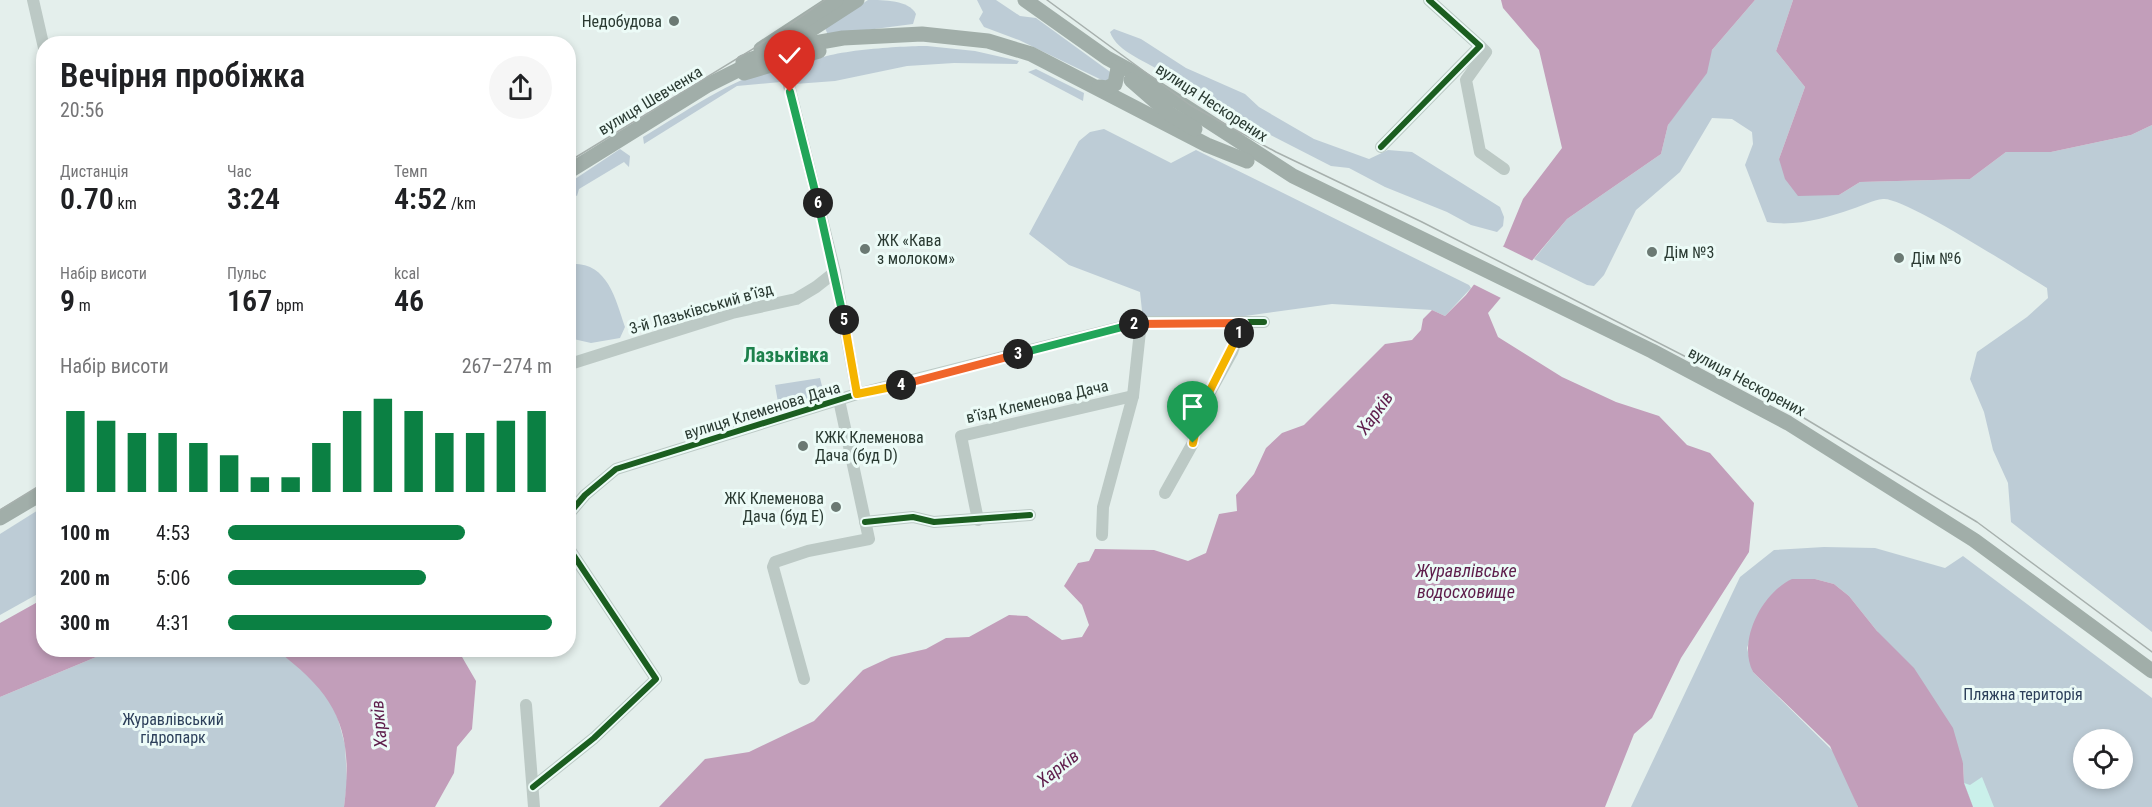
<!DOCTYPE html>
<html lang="uk">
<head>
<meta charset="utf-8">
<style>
	:root { --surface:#fff; --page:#f6f6f6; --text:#202124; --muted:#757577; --accent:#0b8043 }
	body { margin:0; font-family:"Roboto Condensed",sans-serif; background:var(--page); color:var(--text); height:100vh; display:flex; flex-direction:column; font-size:22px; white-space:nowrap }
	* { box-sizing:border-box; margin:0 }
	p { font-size:20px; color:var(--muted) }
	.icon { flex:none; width:33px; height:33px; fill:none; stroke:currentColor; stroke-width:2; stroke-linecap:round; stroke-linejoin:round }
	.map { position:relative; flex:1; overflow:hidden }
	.sheet { position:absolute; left:36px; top:36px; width:540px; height:621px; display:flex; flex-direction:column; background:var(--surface); border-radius:24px; box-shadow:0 3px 9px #0003 }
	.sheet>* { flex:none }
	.buttons { position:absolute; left:2073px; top:729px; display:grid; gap:12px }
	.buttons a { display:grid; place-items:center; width:60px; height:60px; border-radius:50%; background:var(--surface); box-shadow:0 3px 9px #0003; font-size:30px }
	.pin { position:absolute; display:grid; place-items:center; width:51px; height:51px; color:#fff; margin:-62px -26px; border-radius:50% 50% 50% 0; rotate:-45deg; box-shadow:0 0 6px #0007 }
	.pin .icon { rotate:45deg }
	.km { position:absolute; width:30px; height:30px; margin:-15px; border-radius:50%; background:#222; color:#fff; font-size:16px; line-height:30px; text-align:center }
	.round { display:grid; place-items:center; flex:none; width:63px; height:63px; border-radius:32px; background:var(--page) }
	.headline { display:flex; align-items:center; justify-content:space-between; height:102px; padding:0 24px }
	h1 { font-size:33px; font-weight:600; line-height:45px }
	.figures { display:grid; grid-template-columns:repeat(3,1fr); gap:9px; height:102px; padding:6px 24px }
	.figures div { display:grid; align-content:center }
	.figures b { font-size:30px; font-weight:600 }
	.figures small { font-size:16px; font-weight:400 }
	.figures p { font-size:16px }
	.chart { height:168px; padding:12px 24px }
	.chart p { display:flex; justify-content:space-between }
	.chart svg { width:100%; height:108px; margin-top:6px; stroke:var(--accent); stroke-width:6 }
	ul { padding:0 24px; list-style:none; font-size:20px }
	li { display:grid; grid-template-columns:96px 72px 1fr; align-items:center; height:45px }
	li i { height:15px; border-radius:8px; background:var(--accent) }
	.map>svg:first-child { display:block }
	.green { fill:#bdccd6; fill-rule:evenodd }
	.sand { fill:#caf0ea }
	.water { fill:#c29eba }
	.pier { fill:#e4efec }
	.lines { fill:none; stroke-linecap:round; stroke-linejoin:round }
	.minor { stroke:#bcc9c5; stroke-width:12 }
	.major { stroke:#a1aea9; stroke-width:15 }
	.tram { stroke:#a7b0ad; stroke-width:1.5 }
	.cycleway-casing { stroke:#ecfbf7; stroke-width:10 }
	.cycleway { stroke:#1b5e20; stroke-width:6 }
	.split-1-casing { stroke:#fff; stroke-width:12 }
	.split-2-casing { stroke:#fff; stroke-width:12 }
	.split-3-casing { stroke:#fff; stroke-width:12 }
	.split-4-casing { stroke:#fff; stroke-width:12 }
	.split-5-casing { stroke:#fff; stroke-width:12 }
	.split-6-casing { stroke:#fff; stroke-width:12 }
	.split-7-casing { stroke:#fff; stroke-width:12 }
	.split-1 { stroke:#f5b400; stroke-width:8 }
	.split-2 { stroke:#f0652b; stroke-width:8 }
	.split-3 { stroke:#22a559; stroke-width:8 }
	.split-4 { stroke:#f0652b; stroke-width:8 }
	.split-5 { stroke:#f5b400; stroke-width:8 }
	.split-6 { stroke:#22a559; stroke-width:8 }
	.split-7 { stroke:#22a559; stroke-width:8 }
	.poi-dot { fill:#6b7973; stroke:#ecfbf7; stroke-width:2 }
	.labels { text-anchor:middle; stroke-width:6; stroke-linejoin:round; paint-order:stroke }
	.poi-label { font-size:16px; fill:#2a3a32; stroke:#ecfbf7; text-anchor:start }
	.street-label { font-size:16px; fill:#2a3a32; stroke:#ecfbf7 }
	.park-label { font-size:16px; fill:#2c3f5a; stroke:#ecfbf7 }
	.water-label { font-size:18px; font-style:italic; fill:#5e1d4b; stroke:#ecfbf7 }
	.quarter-label { font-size:20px; font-weight:bold; fill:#1d814c; stroke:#ecfbf7 }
</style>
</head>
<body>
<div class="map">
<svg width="2152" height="807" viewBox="0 0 2152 807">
	<rect width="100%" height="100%" fill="#e4efec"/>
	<g class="green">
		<path d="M 868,0 C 884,0 909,0 916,14 L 913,24 L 828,35 L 825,28 Z"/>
		<polygon points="977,0 996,0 1020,16 1036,18 1113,74 1108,83 1019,40 984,27 979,19 983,12"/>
		<path d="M 1755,0 L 1793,0 L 1776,51 L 1805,87 L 1779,159 L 1839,195 L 1860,182 L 1970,179 L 2006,152 L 2051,152 L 2131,135 L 2152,125 L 2152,632 L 2011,522 L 2008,483 L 1993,450 L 1984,412 L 1970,379 L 1977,352 L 2027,317 L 2048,298 L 2047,288 C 2022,273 1903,196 1883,199 C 1873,200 1862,206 1852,209 C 1826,218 1795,227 1767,222 L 1745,165 L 1753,144 L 1752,132 L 1732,119 L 1712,118 L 1680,172 L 1636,210 L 1604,275 L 1594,286 L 1587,285 L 1534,259 L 1567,219 L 1661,154 L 1668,125 L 1712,50 Z"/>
		<path d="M 1114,29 L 1141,39 L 1186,68 L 1245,94 L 1259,107 L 1314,139 L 1369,159 L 1388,150 L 1412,152 L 1500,207 L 1504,217 L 1503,226 L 1497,232 L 1471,225 L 1447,212 L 1385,187 L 1349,168 L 1331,166 L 1222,110 C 1216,109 1209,108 1203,105 C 1189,96 1179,85 1166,75 C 1150,62 1117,53 1110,32 Z"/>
		<path d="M 927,46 L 975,51 L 1019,61 L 1017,64 L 954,63 L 907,66 L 835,81 L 795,84 L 791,81 C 796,76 801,68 807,64 C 825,50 902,46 927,46 Z"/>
		<path d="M 780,69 L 781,82 L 737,86 L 644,144 L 643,137 C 678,117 742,71 780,69 Z"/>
		<polygon points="1036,69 1084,93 1083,101 1028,72"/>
		<polygon points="1104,129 1171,163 1196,150 1469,285 1471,288 1445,316 1432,310 1332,304 1209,321 1143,320 1140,292 1069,265 1029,234 1079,141 1090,132"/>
		<polygon points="620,149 630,156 629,167 624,162 579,189 577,196 572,193 570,187 572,181"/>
		<path d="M 569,264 C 607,261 615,297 625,327 L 620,338 L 591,343 L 569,338 Z"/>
		<polygon points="820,378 825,398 779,408 775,385"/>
		<polygon points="43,507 43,591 0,615 0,534"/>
		<path d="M 1824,547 L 1875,548 L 1945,568 L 1963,556 L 2152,698 L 2152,807 L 1973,807 L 1964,783 L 1963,763 L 1877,631 L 1849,596 L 1834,584 L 1815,579 L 1757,618 L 1747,648 L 1753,672 L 1836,754 L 1858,807 L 1631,807 L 1740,577 L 1774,550 ZM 2084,740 L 2122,740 L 2122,778 L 2084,778 Z"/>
		<polygon points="113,650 276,650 306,672 330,700 338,719 345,745 347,782 344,807 0,807 0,697"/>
	</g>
	<polygon class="sand" points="1982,777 1994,807 1973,807 1964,783 1970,785"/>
	<g class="water">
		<polygon points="1501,0 1755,0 1712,50 1707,73 1668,125 1661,154 1567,219 1488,313 1498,337 1562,377 1616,402 1659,416 1687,445 1710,453 1754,503 1749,552 1681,658 1652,718 1634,734 1605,807 659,807 705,759 749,752 814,721 863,670 891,657 926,649 946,638 969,637 1009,615 1027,616 1062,640 1082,637 1089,625 1082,605 1064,586 1078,563 1089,561 1095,549 1154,550 1188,561 1206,553 1219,514 1237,511 1236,495 1254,474 1266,448 1282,433 1304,425 1385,344 1412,340 1421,330 1423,319 1432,310 1445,316 1466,295 1504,245 1523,199 1562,148 1539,50 1503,8"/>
		<polygon points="1793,0 2152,0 2152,125 2131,135 2051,152 2006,152 1970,179 1860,182 1839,195 1798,196 1785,179 1779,159 1805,87 1776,51"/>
		<path d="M 1792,579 L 1815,579 L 1834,584 L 1849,596 L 1877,631 L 1914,668 L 1953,728 L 1963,763 L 1964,783 L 1973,807 L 1858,807 L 1830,746 L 1753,672 C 1737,641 1762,593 1792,579 Z"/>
		<polygon points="43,599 44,650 113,650 0,697 0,623"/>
		<path d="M 276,650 L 458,650 L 476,681 L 472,729 L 457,747 L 454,773 L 435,807 L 344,807 C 354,730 337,695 276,650 Z"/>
	</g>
	<polygon class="pier" points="1500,245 1535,262 1503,299 1471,283"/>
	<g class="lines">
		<g class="minor">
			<polyline points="33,0 44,48"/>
			<polyline points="1480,46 1486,52 1466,80 1480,152 1504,169"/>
			<polyline points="781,53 835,272 857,394"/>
			<polyline points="1381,147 1480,46 1429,0"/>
			<polyline points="570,364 732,313 796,299 816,287 835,272"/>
			<polyline points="1165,493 1193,443 1200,410 1232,352 1243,323"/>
			<polyline points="568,515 585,495 616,469 857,394 1141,322 1264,322"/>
			<polyline points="978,520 961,436 1133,396"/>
			<polyline points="865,522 913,517 934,522 1030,515"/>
			<polyline points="1102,535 1103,507 1133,396 1141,322"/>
			<polyline points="804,679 773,567 775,562 808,551 869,539 839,400"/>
			<polyline points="526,705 534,807"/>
			<polyline points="533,787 594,738 656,679 568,547"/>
		</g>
		<g class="major">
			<polyline points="1025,0 1107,58 1129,70 1293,176 1652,351 1788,423 1974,540 2152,671"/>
			<polyline points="789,44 857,0"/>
			<polyline points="761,49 836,0"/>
			<polyline points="743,62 781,49 843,38 922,34 988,41 1031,54 1207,145 1247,161"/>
			<polyline points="744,73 819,51"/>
			<polyline points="1131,80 1170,114 1195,129"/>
			<polyline points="1099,87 1107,88 1115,84 1118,68"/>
			<polyline points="568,172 708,85 754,62"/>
			<polyline points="0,518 44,492"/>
		</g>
		<g class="tram">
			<polyline points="1047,0 1190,105 1276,152 1422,222 1794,412 1977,522 2152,652"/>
			<polyline points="568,162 769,39 825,0"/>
			<polyline points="0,510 44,483"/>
		</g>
		<defs>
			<g id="cycleway">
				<polyline points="781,49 835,272 857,394"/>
				<polyline points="1381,147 1480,46 1429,0"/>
				<polyline points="568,515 585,495 616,469 857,394 1141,322 1264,322"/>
				<polyline points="865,522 913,517 934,522 1030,515"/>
				<polyline points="533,787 594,738 656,679 568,547"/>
			</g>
		</defs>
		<use href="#cycleway" class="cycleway-casing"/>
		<use href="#cycleway" class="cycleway"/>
	</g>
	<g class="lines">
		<defs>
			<polyline id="split-1" points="1193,443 1200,410 1239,333"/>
			<polyline id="split-2" points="1134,324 1243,323 1239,333"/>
			<polyline id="split-3" points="1018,354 1134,324"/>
			<polyline id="split-4" points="901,385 1018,354"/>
			<polyline id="split-5" points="844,320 857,394 901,385"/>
			<polyline id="split-6" points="818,203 844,320"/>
			<polyline id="split-7" points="790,92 818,203"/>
		</defs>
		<use href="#split-1" class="split-1-casing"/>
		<use href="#split-2" class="split-2-casing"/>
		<use href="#split-3" class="split-3-casing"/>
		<use href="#split-4" class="split-4-casing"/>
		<use href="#split-5" class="split-5-casing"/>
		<use href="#split-6" class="split-6-casing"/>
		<use href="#split-7" class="split-7-casing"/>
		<use href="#split-1" class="split-1"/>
		<use href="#split-2" class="split-2"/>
		<use href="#split-3" class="split-3"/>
		<use href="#split-4" class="split-4"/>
		<use href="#split-5" class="split-5"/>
		<use href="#split-6" class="split-6"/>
		<use href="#split-7" class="split-7"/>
	</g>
	<g class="poi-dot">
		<circle cx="674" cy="21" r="6"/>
		<circle cx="865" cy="249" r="6"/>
		<circle cx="1652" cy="252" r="6"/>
		<circle cx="1899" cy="258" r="6"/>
		<circle cx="803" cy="446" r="6"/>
		<circle cx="836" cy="507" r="6"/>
	</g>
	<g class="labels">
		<g class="poi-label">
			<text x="662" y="27" text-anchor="end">Недобудова</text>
			<text x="877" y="246">ЖК «Кава<tspan x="877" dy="18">з молоком»</tspan></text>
			<text x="1664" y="258">Дім №3</text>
			<text x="1911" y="264">Дім №6</text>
			<text x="815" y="443">КЖК Клеменова<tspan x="815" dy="18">Дача (буд D)</tspan></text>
			<text x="824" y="504" text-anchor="end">ЖК Клеменова<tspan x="824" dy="18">Дача (буд Е)</tspan></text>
		</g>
		<g class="street-label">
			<text transform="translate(650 100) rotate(-31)" y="6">вулиця Шевченка</text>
			<text transform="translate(1212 102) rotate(33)" y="6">вулиця Нескорених</text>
			<text transform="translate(701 308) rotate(-16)" y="6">3-й Лазьківський в’їзд</text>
			<text transform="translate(1747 381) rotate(28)" y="6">вулиця Нескорених</text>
			<text transform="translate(1037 401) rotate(-13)" y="6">в'їзд Клеменова Дача</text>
			<text transform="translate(762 410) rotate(-17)" y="6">вулиця Клеменова Дача</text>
		</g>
		<g class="park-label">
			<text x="2023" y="700">Пляжна територія</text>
			<text x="173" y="725">Журавлівський<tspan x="173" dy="18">гідропарк</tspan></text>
		</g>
		<g class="water-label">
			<text transform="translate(1375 413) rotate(-54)" y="6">Харків</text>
			<text x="1466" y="577">Журавлівське<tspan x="1466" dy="21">водосховище</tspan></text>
			<text transform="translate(379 724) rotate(-95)" y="6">Харків</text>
			<text transform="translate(1058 768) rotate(-38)" y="6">Харків</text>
		</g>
		<g class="quarter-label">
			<text x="786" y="362">Лазьківка</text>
		</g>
	</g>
</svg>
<div class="buttons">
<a><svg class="icon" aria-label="locate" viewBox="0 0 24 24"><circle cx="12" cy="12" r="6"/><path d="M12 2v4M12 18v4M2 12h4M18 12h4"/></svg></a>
</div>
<div class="pin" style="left:1193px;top:443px;background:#1e9e55"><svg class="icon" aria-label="arrive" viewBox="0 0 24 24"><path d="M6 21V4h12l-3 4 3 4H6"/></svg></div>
<div class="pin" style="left:790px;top:92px;background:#d93025"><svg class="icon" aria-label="check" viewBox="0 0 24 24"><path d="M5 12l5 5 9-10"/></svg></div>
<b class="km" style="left:1239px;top:333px">1</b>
<b class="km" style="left:1134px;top:324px">2</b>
<b class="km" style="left:1018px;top:354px">3</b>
<b class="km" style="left:901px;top:385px">4</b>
<b class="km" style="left:844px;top:320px">5</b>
<b class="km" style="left:818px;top:203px">6</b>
<section class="sheet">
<div class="headline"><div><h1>Вечірня пробіжка</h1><p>20:56</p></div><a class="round"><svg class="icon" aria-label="share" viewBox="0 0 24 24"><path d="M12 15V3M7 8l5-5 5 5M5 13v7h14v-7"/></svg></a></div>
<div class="figures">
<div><p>Дистанція</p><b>0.70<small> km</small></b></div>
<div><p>Час</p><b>3:24</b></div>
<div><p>Темп</p><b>4:52<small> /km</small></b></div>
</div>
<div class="figures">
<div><p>Набір висоти</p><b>9<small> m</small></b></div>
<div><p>Пульс</p><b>167<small> bpm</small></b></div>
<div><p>kcal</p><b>46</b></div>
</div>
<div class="chart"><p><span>Набір висоти</span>267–274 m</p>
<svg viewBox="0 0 160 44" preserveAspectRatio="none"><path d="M5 44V11M15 44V15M25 44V20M35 44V20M45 44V24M55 44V29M65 44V38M75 44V38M85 44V24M95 44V11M105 44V6M115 44V11M125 44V20M135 44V20M145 44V15M155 44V11"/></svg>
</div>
<ul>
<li><b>100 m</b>4:53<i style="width:73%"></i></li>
<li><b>200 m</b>5:06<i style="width:61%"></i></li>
<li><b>300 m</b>4:31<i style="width:100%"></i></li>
</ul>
</section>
</div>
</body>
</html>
